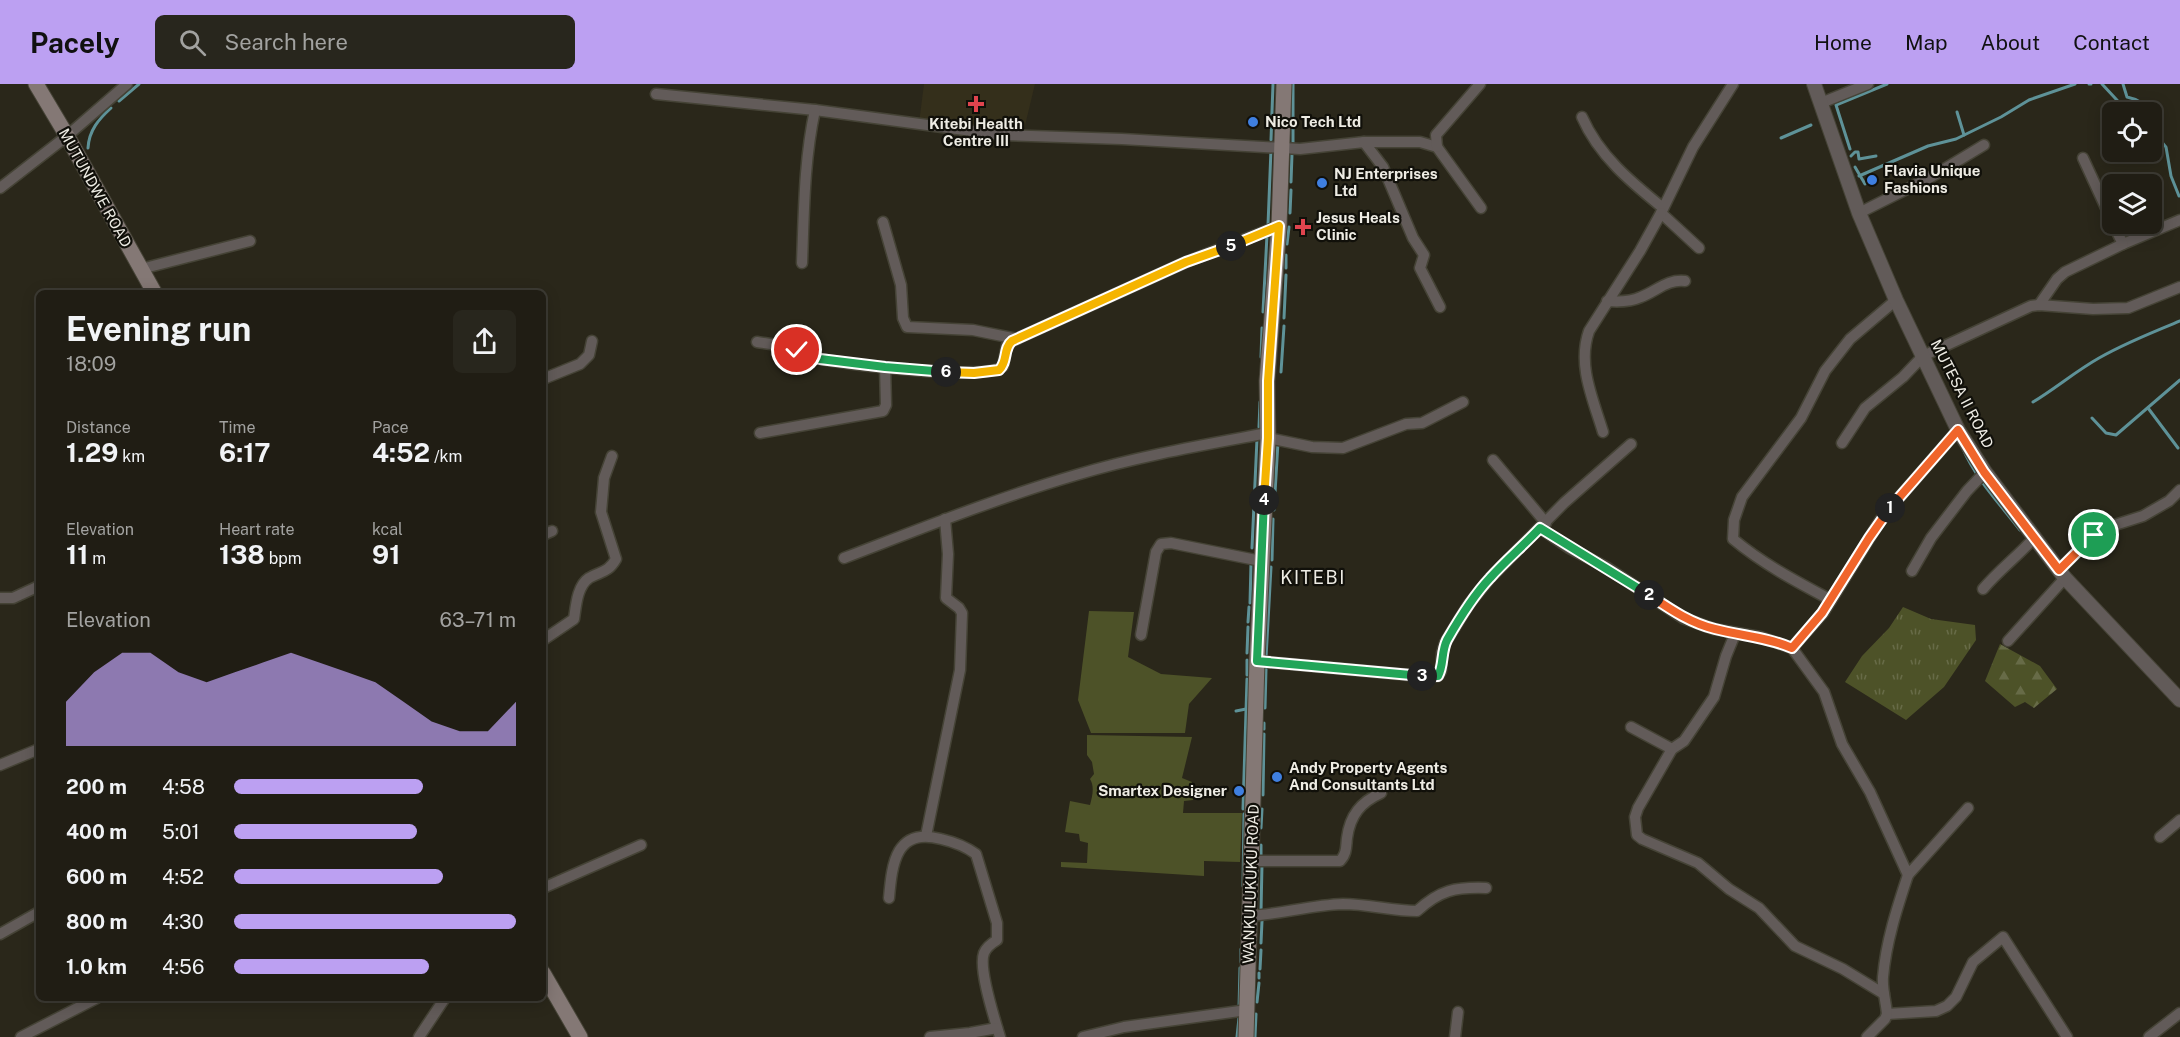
<!DOCTYPE html>
<html lang="en">
<head>
<meta charset="utf-8">
<style>
	:root { --surface:#201d14; --page:#28261d; --text:#f1f3f6; --muted:#a2a2a0; --line:#3d3b34; --accent:#bca0f2 }
	body { margin:0; font-family:"Public Sans",sans-serif; background:var(--page); color:var(--text); height:100vh; display:flex; flex-direction:column; font-size:22px; white-space:nowrap }
	* { box-sizing:border-box; margin:0 }
	p { font-size:20px; color:var(--muted) }
	.icon { flex:none; width:33px; height:33px; fill:none; stroke:currentColor; stroke-width:2; stroke-linecap:round; stroke-linejoin:round }
	.map { position:relative; flex:1; overflow:hidden }
	.panel { position:absolute; left:36px; top:206px; width:510px; height:711px; display:flex; flex-direction:column; background:var(--surface); border-radius:9px; box-shadow:0 3px 15px #0003,0 0 0 2px var(--line) }
	.panel>* { flex:none }
	.fabs { position:absolute; left:2102px; top:18px; display:grid; gap:12px }
	.fabs a { display:grid; place-items:center; width:60px; height:60px; border-radius:9px; background:var(--surface); box-shadow:0 3px 15px #0003,0 0 0 2px var(--line); font-size:30px }
	.pin { position:absolute; display:grid; place-items:center; width:51px; height:51px; color:#fff; margin:-26px; border:3px solid #fff; border-radius:50%; box-shadow:0 2px 6px #0007 }
	.km { position:absolute; width:30px; height:30px; margin:-15px; border-radius:50%; background:#222; color:#fff; font-size:16px; line-height:30px; text-align:center }
	.round { display:grid; place-items:center; flex:none; width:63px; height:63px; border-radius:9px; background:var(--page) }
	.summary { display:flex; align-items:center; justify-content:space-between; height:102px; padding:0 30px }
	h1 { font-size:33px; font-weight:700; line-height:45px }
	.stats { display:grid; grid-template-columns:repeat(3,1fr); gap:9px; height:102px; padding:6px 30px }
	.stats div { display:grid; align-content:center }
	.stats b { font-size:26px; font-weight:700 }
	.stats small { font-size:16px; font-weight:400 }
	.stats p { font-size:16px }
	.chart { height:168px; padding:12px 30px }
	.chart p { display:flex; justify-content:space-between }
	.chart svg { width:100%; height:108px; margin-top:6px; fill:var(--accent); opacity:.7 }
	ul { padding:0 30px; list-style:none; font-size:20px }
	li { display:grid; grid-template-columns:96px 72px 1fr; align-items:center; height:45px }
	li i { height:15px; border-radius:8px; background:var(--accent) }
	header { display:flex; align-items:center; gap:36px; box-sizing:border-box; height:84px; padding:0 30px; background:var(--accent); color:#111 }
	header strong { font-size:28px }
	nav { display:flex; gap:33px; margin-inline-start:auto; font-size:21px }
	.search { width:420px; height:54px; background:var(--page); display:flex; align-items:center; gap:15px; box-sizing:border-box; padding:0 21px; border-radius:9px; color:var(--muted); font-size:22px }
	.map>svg:first-child { display:block }
	.built { fill:#342f1b }
	.grass { fill:url(#grass-tufts) }
	.forest { fill:url(#forest-firs) }
	.green { fill:#4d5228 }
	.lines { fill:none; stroke-linecap:round; stroke-linejoin:round }
	.stream { stroke:#5e9298; stroke-width:3 }
	.minor-casing { stroke:#454336; stroke-width:13 }
	.tertiary-casing { stroke:#454336; stroke-width:16 }
	.secondary-casing { stroke:#454336; stroke-width:17 }
	.minor { stroke:#625b59; stroke-width:10 }
	.tertiary { stroke:#625b59; stroke-width:14 }
	.secondary { stroke:#847875; stroke-width:15 }
	.split-1-casing { stroke:#fff; stroke-width:12 }
	.split-2-casing { stroke:#fff; stroke-width:12 }
	.split-3-casing { stroke:#fff; stroke-width:12 }
	.split-4-casing { stroke:#fff; stroke-width:12 }
	.split-5-casing { stroke:#fff; stroke-width:12 }
	.split-6-casing { stroke:#fff; stroke-width:12 }
	.split-7-casing { stroke:#fff; stroke-width:12 }
	.split-1 { stroke:#f0652b; stroke-width:8 }
	.split-2 { stroke:#f0652b; stroke-width:8 }
	.split-3 { stroke:#22a559; stroke-width:8 }
	.split-4 { stroke:#22a559; stroke-width:8 }
	.split-5 { stroke:#f5b400; stroke-width:8 }
	.split-6 { stroke:#f5b400; stroke-width:8 }
	.split-7 { stroke:#22a559; stroke-width:8 }
	.health-dot { fill:#e0444e; stroke:#11100a; stroke-width:2 }
	.shop-dot { fill:#3f7fe0; stroke:#11100a; stroke-width:2 }
	.labels { text-anchor:middle; stroke-width:4.5; stroke-linejoin:round; paint-order:stroke }
	.poi-label { font-size:15px; font-weight:bold; fill:#eeece4; stroke:#11100a; text-anchor:start }
	.street-label { font-size:15px; fill:#eeece4; stroke:#11100a }
	.quarter-label { font-size:18px; letter-spacing:1.5px; fill:#eeece4; stroke:#11100a }
</style>
</head>
<body>
<header>
<strong>Pacely</strong>
<div class="search"><svg class="icon" aria-label="search" viewBox="0 0 24 24"><circle cx="10" cy="10" r="6"/><path d="M15 15l6 6"/></svg>Search here</div>
<nav><a>Home</a><a>Map</a><a>About</a><a>Contact</a></nav>
</header>
<div class="map">
<svg width="2180" height="953" viewBox="0 0 2180 953">
	<defs>
		<pattern id="grass-tufts" width="24" height="20" patternUnits="userSpaceOnUse" patternTransform="scale(1.5)"><rect width="24" height="20" fill="#4d5228"/><path d="M3 7l-1-3M5 7V3M7 7l1-3M15 17l-1-3M17 17v-4M19 17l1-3" fill="none" stroke="#676b47"/></pattern>
		<pattern id="forest-firs" width="22" height="20" patternUnits="userSpaceOnUse" patternTransform="scale(1.5)"><rect width="22" height="20" fill="#4d5228"/><path d="M5 1l3.5 6h-7zM16 11l3.5 6h-7z" fill="#676b47"/></pattern>
	</defs>
	<rect width="100%" height="100%" fill="#2a271a"/>
	<polygon class="built" points="924,0 1035,0 1023,50 919,39"/>
	<polygon class="grass" points="1903,523 1931,535 1975,541 1976,556 1944,603 1906,636 1845,598 1862,572 1889,544"/>
	<polygon class="forest" points="2000,560 2040,582 2057,605 2034,624 2025,618 2015,623 1985,597"/>
	<g class="green">
		<polygon points="1089,527 1134,528 1128,573 1161,590 1212,594 1189,620 1185,649 1091,649 1078,616"/>
		<path d="M 1087,651 L 1192,653 L 1182,694 L 1192,698 L 1193,716 L 1184,717 L 1183,729 L 1242,729 L 1240,778 L 1204,777 L 1204,792 L 1061,783 L 1061,778 L 1087,779 L 1088,759 L 1080,757 L 1079,750 L 1065,748 L 1070,717 L 1090,721 C 1092,713 1095,703 1090,695 L 1094,690 L 1092,678 L 1087,671 Z"/>
	</g>
	<g class="lines">
		<g class="stream">
			<polyline points="2089,0 2091,0"/>
			<polyline points="2102,0 2128,28"/>
			<path d="M 2123,0 L 2127,13 C 2137,15 2145,20 2150,28"/>
			<polyline points="119,17 139,0"/>
			<polyline points="1957,28 1964,51"/>
			<path d="M 2151,30 C 2155,41 2157,55 2166,63 L 2171,92 L 2179,112"/>
			<polyline points="1293,35 1293,0"/>
			<polyline points="1293,41 1293,60"/>
			<polyline points="1781,54 1811,41"/>
			<polyline points="1271,56 1273,0"/>
			<path d="M 88,64 C 89,46 99,35 111,24"/>
			<polyline points="1850,65 1836,21 1887,0"/>
			<polyline points="1851,72 1855,68 1858,68 1859,75 1876,72"/>
			<polyline points="1855,83 1865,100"/>
			<polyline points="1859,92 1928,62 1956,55 2001,33 2029,16 2075,0"/>
			<polyline points="1291,98 1292,70"/>
			<polyline points="1290,129 1291,106"/>
			<polyline points="1268,141 1271,65"/>
			<polyline points="1287,160 1289,143"/>
			<polyline points="1286,184 1286,171"/>
			<polyline points="1263,228 1267,151"/>
			<polyline points="1284,234 1286,191"/>
			<polyline points="1261,273 1262,244"/>
			<polyline points="1281,288 1284,242"/>
			<path d="M 2033,318 C 2056,304 2076,287 2099,274 C 2125,259 2153,248 2180,237"/>
			<polyline points="2148,324 2178,364"/>
			<polyline points="2092,334 2106,349 2116,351 2180,296"/>
			<polyline points="1259,343 1260,318"/>
			<path d="M 1963,365 C 1976,395 2000,420 2020,446"/>
			<polyline points="1274,426 1278,358"/>
			<polyline points="1252,464 1257,355"/>
			<polyline points="1272,476 1273,435"/>
			<polyline points="1250,519 1251,480"/>
			<polyline points="1248,538 1249,523"/>
			<polyline points="1247,569 1248,543"/>
			<polyline points="1266,574 1271,483"/>
			<polyline points="1247,591 1247,576"/>
			<polyline points="1265,624 1266,585"/>
			<polyline points="1236,627 1246,625"/>
			<polyline points="1264,645 1264,639"/>
			<polyline points="1263,711 1264,650"/>
			<polyline points="1243,725 1247,595"/>
			<polyline points="1261,744 1262,725"/>
			<polyline points="1261,761 1261,771"/>
			<polyline points="1243,802 1244,730"/>
			<polyline points="1261,827 1262,780"/>
			<polyline points="1261,859 1262,837"/>
			<polyline points="1241,865 1241,878"/>
			<polyline points="1260,885 1261,866"/>
			<polyline points="1259,894 1259,889"/>
			<polyline points="1257,918 1259,899"/>
			<polyline points="1239,924 1240,884"/>
			<polyline points="1237,953 1239,934"/>
			<polyline points="1255,953 1256,930"/>
		</g>
		<defs>
			<g id="minor">
				<polyline points="656,10 815,26 1002,51 1122,55 1300,65 1364,58 1383,83 1413,154 1424,171 1420,184 1440,223"/>
				<polyline points="1821,19 1868,0"/>
				<path d="M 1582,33 C 1599,72 1631,98 1663,124"/>
				<polyline points="1364,58 1420,58 1437,63 1481,124"/>
				<polyline points="1437,63 1436,51 1480,0"/>
				<polyline points="2083,74 2112,137"/>
				<polyline points="0,104 67,52 127,0"/>
				<polyline points="1859,129 1931,93 1984,61"/>
				<polyline points="883,138 901,201 903,234 907,243 973,246 1017,255"/>
				<polyline points="2113,140 2123,160 2180,136"/>
				<polyline points="1699,164 1661,129 1693,63 1733,0"/>
				<path d="M 802,179 C 804,128 804,76 815,26"/>
				<polyline points="141,185 250,157"/>
				<path d="M 1607,217 C 1619,218 1630,218 1641,213 C 1657,207 1667,195 1685,197"/>
				<polyline points="2039,221 2057,195 2065,188 2123,160"/>
				<path d="M 757,258 C 770,260 782,261 794,265 C 803,268 810,273 820,275 C 848,280 987,298 1003,282 L 1007,261 L 1012,257 L 1186,178 L 1279,142"/>
				<polyline points="543,295 580,280 589,271 592,257"/>
				<path d="M 1603,348 C 1593,315 1577,281 1589,247 L 1640,167 L 1661,129"/>
				<polyline points="760,349 883,327 886,321 885,283"/>
				<polyline points="1268,354 1312,363 1343,364 1406,340 1422,339 1463,318"/>
				<polyline points="1842,359 1865,324 1903,293 1923,272 2031,222 2039,221 2093,225 2128,224 2180,203"/>
				<polyline points="1493,376 1546,439"/>
				<polyline points="1540,444 1569,464 1606,483 1683,534 1714,545 1760,553 1792,564 1824,608 1842,660 1870,708 1908,791 1968,724"/>
				<polyline points="543,451 552,447"/>
				<path d="M 844,474 C 920,445 997,414 1076,391 C 1139,372 1204,361 1268,349"/>
				<polyline points="2059,486 2099,446 2143,432 2169,417 2180,406"/>
				<polyline points="1912,487 1931,454 1967,407 1985,388"/>
				<path d="M 1983,505 C 1999,486 2018,472 2034,454"/>
				<polyline points="0,514 13,514 39,502"/>
				<path d="M 1831,516 C 1797,498 1763,480 1733,455 L 1734,436 L 1742,413 L 1801,334 L 1825,287 L 1850,255 L 1896,216"/>
				<polyline points="1735,550 1726,572 1714,613 1684,657 1672,665 1638,724 1635,733 1637,751 1642,755 1698,779 1729,805 1759,824 1795,862 1843,885 1884,910"/>
				<polyline points="1141,551 1156,468 1161,460 1171,459 1261,477"/>
				<path d="M 543,556 L 574,535 C 576,522 577,502 589,494 C 601,487 608,489 616,475 L 601,428 L 604,394 L 612,372"/>
				<polyline points="2008,557 2065,494"/>
				<polyline points="1792,564 1823,529 1883,432 1958,346"/>
				<polyline points="1257,577 1431,593 1438,592 1441,587 1442,569 1445,559 1469,520 1490,494 1564,419 1631,360"/>
				<polyline points="1631,643 1672,665"/>
				<polyline points="0,681 39,665"/>
				<polyline points="926,752 960,586 962,529 959,524 946,514 948,470 945,435"/>
				<polyline points="2160,753 2180,736"/>
				<path d="M 1252,777 L 1340,777 C 1347,770 1346,762 1347,754 C 1350,731 1361,718 1381,709"/>
				<polyline points="543,804 641,761"/>
				<path d="M 889,814 C 892,779 896,743 941,755 C 954,758 965,762 976,770 L 997,839 L 997,856 C 992,859 986,864 984,869 C 978,885 995,936 1000,953"/>
				<path d="M 1250,832 C 1281,830 1312,821 1343,820 C 1368,820 1392,827 1417,827 C 1440,806 1455,803 1486,804"/>
				<polyline points="0,850 39,828"/>
				<polyline points="1887,930 1936,927 1947,922 1956,913 1973,878 2003,853 2067,953"/>
				<polyline points="21,953 97,914"/>
				<polyline points="419,953 445,914"/>
				<polyline points="930,953 970,949 997,944"/>
				<polyline points="1083,953 1124,943 1247,926"/>
				<polyline points="1455,953 1458,928"/>
				<path d="M 1867,953 L 1885,935 L 1887,930 C 1886,918 1882,905 1883,893 C 1886,858 1897,824 1908,791"/>
				<polyline points="2149,953 2180,929"/>
			</g>
			<polyline id="tertiary" points="1814,0 1859,129 1896,216 1958,346 1985,388 2065,494 2180,616"/>
			<g id="secondary">
				<polyline points="36,0 67,52 154,208"/>
				<polyline points="543,889 580,953"/>
				<polyline points="1246,953 1257,577 1268,354 1267,297 1279,142 1284,0"/>
			</g>
		</defs>
		<use href="#minor" class="minor-casing"/>
		<use href="#tertiary" class="tertiary-casing"/>
		<use href="#secondary" class="secondary-casing"/>
		<use href="#minor" class="minor"/>
		<use href="#tertiary" class="tertiary"/>
		<use href="#secondary" class="secondary"/>
	</g>
	<g class="lines">
		<defs>
			<polyline id="split-1" points="1890,424 1958,346 1984,388 2059,486 2094,451"/>
			<path id="split-2" d="M 1649,511 C 1670,525 1690,539 1715,545 C 1742,552 1767,553 1792,564 L 1822,529 L 1869,454 L 1890,424"/>
			<path id="split-3" d="M 1422,592 L 1438,592 C 1444,581 1441,568 1447,556 C 1459,535 1473,512 1490,494 C 1505,477 1524,461 1540,444 L 1649,511"/>
			<polyline id="split-4" points="1264,416 1257,577 1422,592"/>
			<polyline id="split-5" points="1231,162 1279,142 1268,297 1268,354 1264,416"/>
			<path id="split-6" d="M 946,288 L 974,289 L 999,286 C 1008,278 1003,264 1012,257 L 1186,178 L 1231,162"/>
			<polyline id="split-7" points="797,266 811,273 820,275 885,283 946,288"/>
		</defs>
		<use href="#split-1" class="split-1-casing"/>
		<use href="#split-2" class="split-2-casing"/>
		<use href="#split-3" class="split-3-casing"/>
		<use href="#split-4" class="split-4-casing"/>
		<use href="#split-5" class="split-5-casing"/>
		<use href="#split-6" class="split-6-casing"/>
		<use href="#split-7" class="split-7-casing"/>
		<use href="#split-1" class="split-1"/>
		<use href="#split-2" class="split-2"/>
		<use href="#split-3" class="split-3"/>
		<use href="#split-4" class="split-4"/>
		<use href="#split-5" class="split-5"/>
		<use href="#split-6" class="split-6"/>
		<use href="#split-7" class="split-7"/>
	</g>
	<g class="health-dot">
		<path d="M973 11h6v6h6v6h-6v6h-6v-6h-6v-6h6z"/>
		<path d="M1300 134h6v6h6v6h-6v6h-6v-6h-6v-6h6z"/>
	</g>
	<g class="shop-dot">
		<circle cx="1253" cy="38" r="6"/>
		<circle cx="1872" cy="96" r="6"/>
		<circle cx="1322" cy="99" r="6"/>
		<circle cx="1277" cy="693" r="6"/>
		<circle cx="1239" cy="707" r="6"/>
	</g>
	<g class="labels">
		<g class="poi-label">
			<text x="1265" y="43">Nico Tech Ltd</text>
			<text x="976" y="45" text-anchor="middle">Kitebi Health<tspan x="976" dy="17">Centre III</tspan></text>
			<text x="1884" y="92">Flavia Unique<tspan x="1884" dy="17">Fashions</tspan></text>
			<text x="1334" y="95">NJ Enterprises<tspan x="1334" dy="17">Ltd</tspan></text>
			<text x="1316" y="139">Jesus Heals<tspan x="1316" dy="17">Clinic</tspan></text>
			<text x="1289" y="689">Andy Property Agents<tspan x="1289" dy="17">And Consultants Ltd</tspan></text>
			<text x="1227" y="712" text-anchor="end">Smartex Designer</text>
		</g>
		<g class="street-label">
			<text transform="translate(95 104) rotate(61)" y="5">MUTUNDWE ROAD</text>
			<text transform="translate(1962 310) rotate(63)" y="5">MUTESA II ROAD</text>
			<text transform="translate(1251 800) rotate(-88)" y="5">WANKULUKUKU ROAD</text>
		</g>
		<g class="quarter-label">
			<text x="1313" y="500">KITEBI</text>
		</g>
	</g>
</svg>
<div class="fabs">
<a><svg class="icon" aria-label="locate" viewBox="0 0 24 24"><circle cx="12" cy="12" r="6"/><path d="M12 2v4M12 18v4M2 12h4M18 12h4"/></svg></a>
<a><svg class="icon" aria-label="layers" viewBox="0 0 24 24"><path d="M12 4l9 5-9 5-9-5zM3 14l9 5 9-5"/></svg></a>
</div>
<div class="pin" style="left:2094px;top:451px;background:#1e9e55"><svg class="icon" aria-label="arrive" viewBox="0 0 24 24"><path d="M6 21V4h12l-3 4 3 4H6"/></svg></div>
<div class="pin" style="left:797px;top:266px;background:#d93025"><svg class="icon" aria-label="check" viewBox="0 0 24 24"><path d="M5 12l5 5 9-10"/></svg></div>
<b class="km" style="left:1890px;top:424px">1</b>
<b class="km" style="left:1649px;top:511px">2</b>
<b class="km" style="left:1422px;top:592px">3</b>
<b class="km" style="left:1264px;top:416px">4</b>
<b class="km" style="left:1231px;top:162px">5</b>
<b class="km" style="left:946px;top:288px">6</b>
<section class="panel">
<div class="summary"><div><h1>Evening run</h1><p>18:09</p></div><a class="round"><svg class="icon" aria-label="share" viewBox="0 0 24 24"><path d="M12 15V3M7 8l5-5 5 5M5 13v7h14v-7"/></svg></a></div>
<div class="stats">
<div><p>Distance</p><b>1.29<small> km</small></b></div>
<div><p>Time</p><b>6:17</b></div>
<div><p>Pace</p><b>4:52<small> /km</small></b></div>
</div>
<div class="stats">
<div><p>Elevation</p><b>11<small> m</small></b></div>
<div><p>Heart rate</p><b>138<small> bpm</small></b></div>
<div><p>kcal</p><b>91</b></div>
</div>
<div class="chart"><p><span>Elevation</span>63–71 m</p>
<svg viewBox="0 0 160 44" preserveAspectRatio="none"><path d="M0 44V26L10 14L20 6L30 6L40 14L50 18L60 14L70 10L80 6L90 10L100 14L110 18L120 26L130 34L140 38L150 38L160 26V44z"/></svg>
</div>
<ul>
<li><b>200 m</b>4:58<i style="width:67%"></i></li>
<li><b>400 m</b>5:01<i style="width:65%"></i></li>
<li><b>600 m</b>4:52<i style="width:74%"></i></li>
<li><b>800 m</b>4:30<i style="width:100%"></i></li>
<li><b>1.0 km</b>4:56<i style="width:69%"></i></li>
</ul>
</section>
</div>
</body>
</html>
